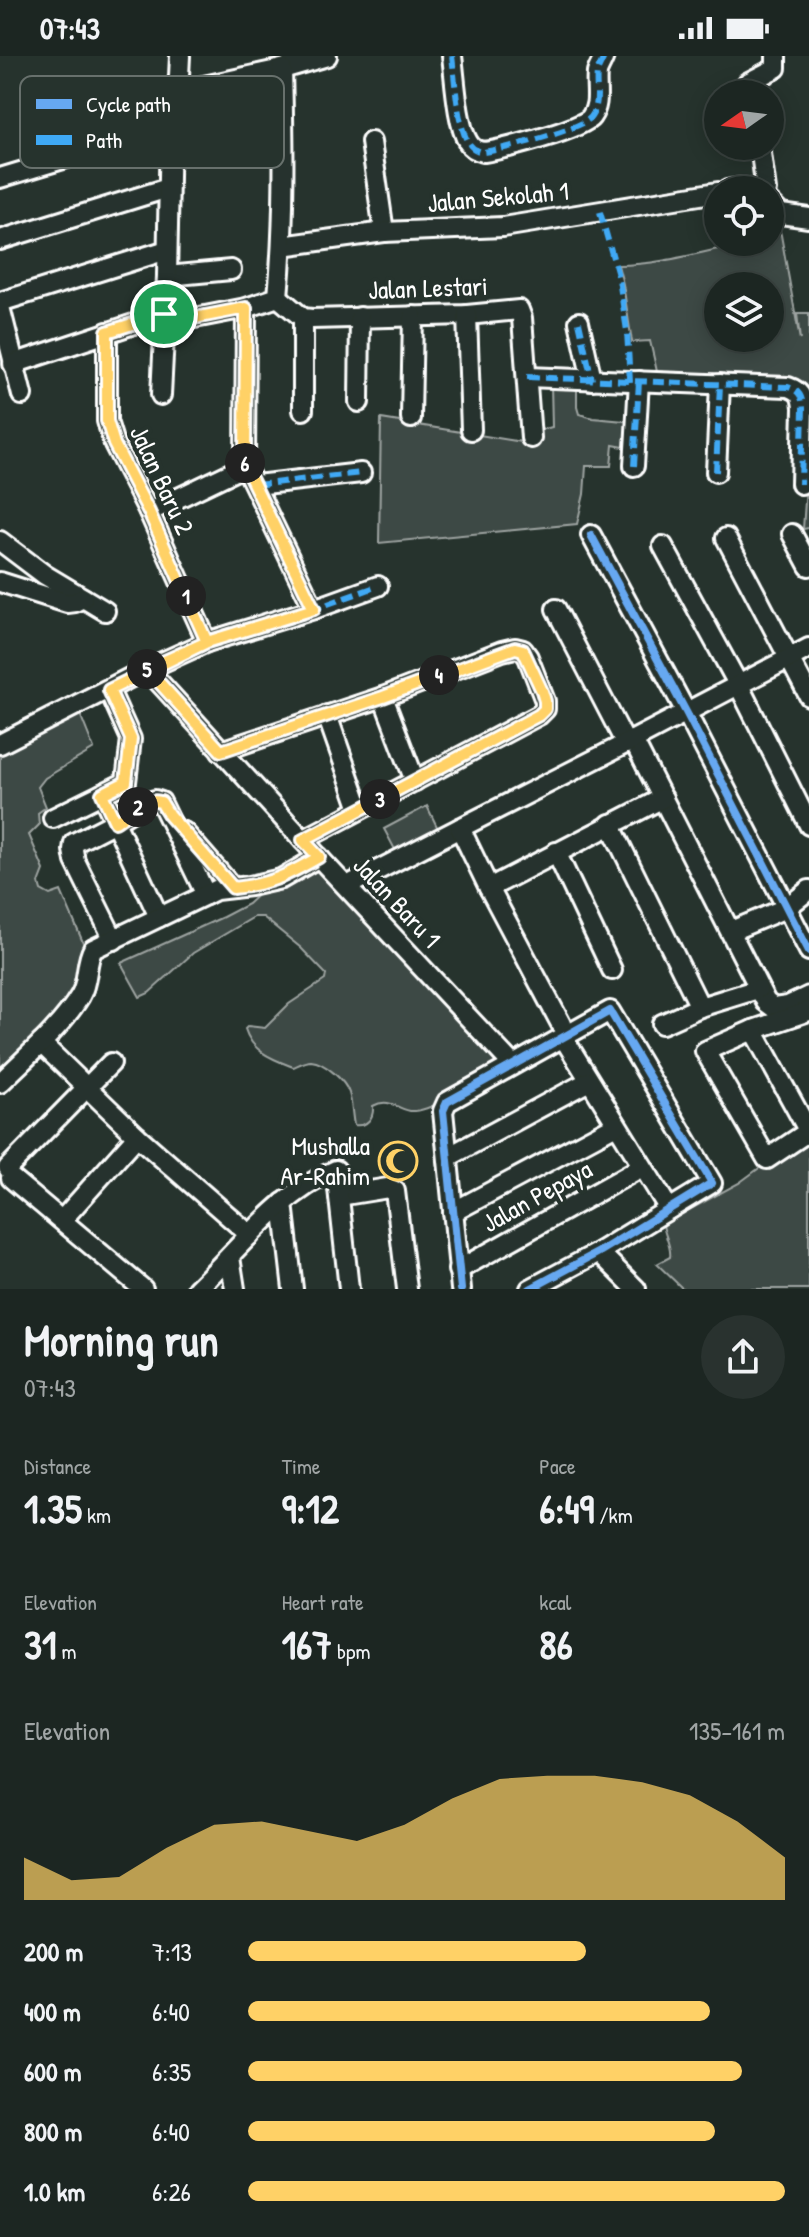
<!DOCTYPE html>
<html lang="en">
<head>
<meta charset="utf-8">
<style>
	:root { --surface:#1c2622; --page:#29322f; --text:#f1f3f6; --muted:#a0a5a5; --line:#3a4340; --accent:#ffd166 }
	body { margin:0; font-family:"Patrick Hand",sans-serif; background:var(--page); color:var(--text); height:100vh; display:flex; flex-direction:column; font-size:30px; white-space:nowrap }
	* { box-sizing:border-box; margin:0 }
	p { font-size:26px; color:var(--muted) }
	.icon { flex:none; width:44px; height:44px; fill:none; stroke:currentColor; stroke-width:2; stroke-linecap:round; stroke-linejoin:round }
	.map { position:relative; height:1233px; overflow:hidden }
	.details { display:flex; flex-direction:column; background:var(--surface); flex:1 }
	.details>* { flex:none }
	.needle { width:52px; rotate:256deg }
	.tools { position:absolute; left:704px; top:24px; display:grid; gap:16px }
	.tools a { display:grid; place-items:center; width:80px; height:80px; border-radius:50%; background:var(--surface); box-shadow:0 4px 20px #0003,0 0 0 2px var(--line); font-size:40px }
	.pin { position:absolute; display:grid; place-items:center; width:68px; height:68px; color:#fff; margin:-34px; border:4px solid #fff; border-radius:50%; box-shadow:0 2px 8px #0007 }
	.km { position:absolute; width:40px; height:40px; margin:-20px; border-radius:50%; background:#222; color:#fff; font-size:22px; line-height:40px; text-align:center }
	.round { display:grid; place-items:center; flex:none; width:84px; height:84px; border-radius:42px; background:var(--page) }
	.headline { display:flex; align-items:center; justify-content:space-between; height:136px; padding:0 24px }
	h1 { font-size:44px; font-weight:700; line-height:60px }
	.metrics { display:grid; grid-template-columns:repeat(3,1fr); gap:12px; height:136px; padding:8px 24px }
	.metrics div { display:grid; align-content:center }
	.metrics b { font-size:40px; font-weight:700 }
	.metrics small { font-size:22px; font-weight:400 }
	.metrics p { font-size:22px }
	.chart { height:224px; padding:16px 24px }
	.chart p { display:flex; justify-content:space-between }
	.chart svg { width:100%; height:144px; margin-top:8px; fill:var(--accent); opacity:.7 }
	ul { padding:0 24px; list-style:none; font-size:26px }
	li { display:grid; grid-template-columns:128px 96px 1fr; align-items:center; height:60px }
	li i { height:20px; border-radius:10px; background:var(--accent) }
	.status { display:flex; justify-content:space-between; align-items:center; height:56px; padding:0 40px; background:var(--surface); direction:ltr }
	.status svg { height:22px; fill:currentColor }
	.map>svg:first-child { display:block }
	.green { fill:#3e4944; stroke:#9ea4a2; stroke-width:2; fill-rule:evenodd }
	.lines { fill:none; stroke-linecap:round; stroke-linejoin:round }
	.minor-casing { stroke:#fff; stroke-width:24 }
	.minor { stroke:#26332d; stroke-width:18 }
	.quiet { stroke:#3fa9f5; stroke-width:6; stroke-dasharray:12 6; stroke-linecap:butt }
	.cycleway-casing { stroke:#26332d; stroke-width:13 }
	.cycleway { stroke:#66a8f1; stroke-width:8 }
	.route-casing { stroke:#fff; stroke-width:16 }
	.route { stroke:#ffd166; stroke-width:10 }
	.labels { text-anchor:middle; stroke-width:8; stroke-linejoin:round; paint-order:stroke }
	.street-label { font-size:26px; fill:#fff; stroke:#26332d }
	.poi-label { font-size:26px; fill:#fff; stroke:#26332d; text-anchor:end }
	.key { fill:#26332d; stroke:#67706c; stroke-width:2 }
	.key-label { font-size:22px; fill:#fff }
</style>
</head>
<body>
<div class="status"><b>07:43</b><svg viewBox="0 0 49 12"><path d="M0 12V9h3v3zM5 12V6h3v6zM10 12V3h3v9zM15 12V0h3v12zM26 1h20v11H26zM47 4h2v5h-2z"/></svg></div>
<div class="map">
<svg width="809" height="1233" viewBox="0 0 809 1233">
	<rect width="100%" height="100%" fill="#26332d"/>
	<filter id="ink" filterUnits="userSpaceOnUse"><feTurbulence type="fractalNoise" baseFrequency=".0125" numOctaves="2"/><feDisplacementMap in="SourceGraphic" scale="16" xChannelSelector="R" yChannelSelector="G"/><feConvolveMatrix kernelMatrix="1 2 1 2 8 2 1 2 1" color-interpolation-filters="sRGB"/></filter>
	<g filter="url(#ink)">
		<g class="green">
			<path d="M 770,158 L 776,164 L 781,179 L 800,284 L 797,257 L 809,257 L 809,472 L 803,473 L 807,417 L 808,331 L 759,324 L 658,320 L 650,285 L 632,286 L 623,228 L 618,209 C 654,209 691,199 727,191 L 726,186 L 770,186 ZM 718,230 L 770,230 L 770,282 L 718,282 Z"/>
			<polygon points="551,327 577,327 577,351 579,358 593,362 634,366 629,392 613,389 611,410 586,410 584,438 577,468 379,487 381,363 535,388 537,375 552,371"/>
			<polygon points="78,653 94,693 45,722 38,731 46,751 38,757 39,769 29,779 44,814 39,827 41,834 50,839 61,835 85,891 79,934 4,1017 0,1013 0,692"/>
			<polygon points="427,750 442,781 400,803 384,773"/>
			<path d="M 318,806 L 505,1006 C 483,1020 441,1052 415,1055 C 400,1057 392,1040 373,1050 C 374,1062 367,1071 354,1069 C 352,1059 352,1047 349,1037 C 345,1025 325,1006 311,1005 C 306,1005 298,1009 293,1011 C 273,1003 252,996 245,973 L 248,970 L 265,972 L 289,948 L 325,924 L 326,918 L 301,892 L 263,861 L 254,861 L 193,897 L 149,937 L 140,941 L 121,907 L 223,861 L 248,848 L 267,830 Z"/>
			<path d="M 809,1081 L 809,1233 L 683,1233 L 657,1208 L 670,1201 C 672,1191 664,1179 663,1168 L 739,1127 L 762,1110 Z"/>
		</g>
		<g class="lines">
			<defs>
				<g id="minor">
					<path d="M 452,0 C 455,22 457,68 468,86 C 472,93 477,95 484,96 C 501,94 583,73 591,61 C 601,47 595,32 597,17 C 598,12 603,5 604,0"/>
					<polyline points="176,36 282,13 327,0"/>
					<polyline points="747,38 745,31 747,27 776,12 776,0"/>
					<polyline points="371,86 384,176"/>
					<polyline points="760,90 766,134"/>
					<polyline points="0,122 170,71"/>
					<polyline points="728,134 742,132 751,134"/>
					<polyline points="770,147 781,158 809,162"/>
					<polyline points="0,184 168,132"/>
					<polyline points="282,190 384,176 503,171 718,136"/>
					<polyline points="167,220 231,214"/>
					<polyline points="278,241 303,262 312,263 467,259 519,254 522,262 531,382"/>
					<polyline points="0,246 167,194"/>
					<polyline points="0,251 22,339"/>
					<polyline points="246,252 245,410 314,553"/>
					<polyline points="467,259 471,374"/>
					<polyline points="579,266 592,324"/>
					<path d="M 164,268 L 246,252 L 278,241 C 285,165 284,89 282,13"/>
					<polyline points="107,276 107,365 114,388 149,456 207,586"/>
					<polyline points="13,308 164,258"/>
					<path d="M 527,321 L 788,331 C 800,335 802,340 803,352 L 801,428"/>
					<polyline points="161,339 167,220 170,71 179,20 180,0"/>
					<polyline points="359,346 360,261"/>
					<polyline points="303,354 303,262"/>
					<polyline points="411,362 413,260"/>
					<polyline points="634,410 639,325"/>
					<polyline points="716,416 720,328"/>
					<polyline points="256,429 361,417"/>
					<polyline points="149,456 245,410"/>
					<polyline points="792,478 809,510"/>
					<polyline points="591,479 686,656 809,895"/>
					<polyline points="726,482 809,640"/>
					<polyline points="0,485 45,519 105,555"/>
					<polyline points="663,490 738,628 809,769"/>
					<polyline points="0,526 67,547 75,546 83,542"/>
					<polyline points="556,553 626,688"/>
					<polyline points="147,613 324,807 512,1008"/>
					<polyline points="383,641 415,725"/>
					<polyline points="327,659 360,753"/>
					<polyline points="633,684 766,946 774,952 788,950 809,940"/>
					<polyline points="0,688 147,613 207,586 314,553 378,530"/>
					<polyline points="221,695 383,641 502,595 515,592 523,594 528,601 545,645 545,653 539,659 303,784"/>
					<polyline points="102,738 159,861"/>
					<polyline points="53,762 126,726 131,683 109,634"/>
					<polyline points="610,768 700,951"/>
					<polyline points="184,776 233,832"/>
					<polyline points="556,796 612,914"/>
					<polyline points="347,830 460,772"/>
					<polyline points="489,832 663,742"/>
					<polyline points="731,875 786,852 809,834"/>
					<polyline points="114,884 75,805 73,794 74,787 115,766 145,747 155,744 161,746 206,839"/>
					<polyline points="809,955 753,974 705,995 767,1103 809,1075"/>
					<polyline points="561,968 489,832 460,772 633,684 809,592"/>
					<polyline points="662,968 700,951 758,933"/>
					<polyline points="753,974 809,1076"/>
					<polyline points="563,981 669,1153"/>
					<polyline points="41,987 137,1080 62,1164"/>
					<path d="M 0,1027 C 27,1000 60,973 80,940 C 89,925 85,907 93,893 L 216,834 L 250,830 L 281,823 L 319,801"/>
					<polyline points="137,1080 250,1179"/>
					<polyline points="448,1101 589,1025"/>
					<polyline points="8,1112 111,1007"/>
					<polyline points="11,1122 143,1233"/>
					<polyline points="339,1140 388,1132 395,1135 407,1233"/>
					<polyline points="283,1147 293,1233"/>
					<polyline points="453,1156 616,1069"/>
					<polyline points="599,1196 636,1233"/>
					<polyline points="230,1201 235,1233"/>
					<polyline points="458,1214 642,1111"/>
					<path d="M 197,1233 C 241,1191 279,1138 336,1114 L 349,1233"/>
					<polyline points="461,1233 443,1055 447,1046 610,955 712,1127 599,1196 530,1233"/>
				</g>
			</defs>
			<use href="#minor" class="minor-casing"/>
			<use href="#minor" class="minor"/>
			<g class="quiet">
				<path d="M 452,0 C 455,22 457,68 468,86 C 472,93 477,95 484,96 C 501,94 583,73 591,61 C 601,47 595,32 597,17 C 598,12 603,5 604,0"/>
				<polyline points="600,156 619,223 627,275 630,326"/>
				<polyline points="579,266 592,324"/>
				<polyline points="164,268 246,252"/>
				<path d="M 527,321 L 788,331 C 800,335 802,340 803,352 L 801,428"/>
				<polyline points="634,410 639,325"/>
				<polyline points="716,416 720,328"/>
				<polyline points="256,429 361,417"/>
				<polyline points="207,586 314,553 378,530"/>
				<polyline points="102,738 115,766"/>
			</g>
			<defs>
				<g id="cycleway">
					<polyline points="591,479 686,656 809,895"/>
					<polyline points="221,695 383,641 502,595 515,592 523,594 528,601 545,645 545,653 539,659 303,784"/>
					<polyline points="461,1233 443,1055 447,1046 610,955 712,1127 599,1196 530,1233"/>
				</g>
			</defs>
			<use href="#cycleway" class="cycleway-casing"/>
			<use href="#cycleway" class="cycleway"/>
		</g>
	</g>
	<g class="lines" filter="url(#ink)">
		<defs>
			<path id="route" d="M 164,258 L 107,276 L 107,365 L 114,388 L 149,456 L 207,586 L 109,634 L 131,683 L 126,726 L 102,738 L 115,766 C 129,757 144,742 161,746 L 169,759 L 233,832 C 271,828 286,820 319,801 L 303,784 L 539,659 L 545,653 L 545,645 L 542,635 L 523,594 L 515,592 L 383,641 L 221,695 L 147,613 L 207,586 L 314,553 L 245,410 L 246,252 L 164,268 L 164,258"/>
		</defs>
		<use href="#route" class="route-casing"/>
		<use href="#route" class="route"/>
	</g>
	<defs>
		<symbol id="mosque-ring" viewBox="-11 -11 22 22"><circle r="9.5" fill="#26332d" stroke="#ffd166" stroke-width="1.5"/><path d="M3.5-4.9A6 6 0 1 0 3.5 4.9A5 5 0 1 1 3.5-4.9Z" fill="#ffd166"/></symbol>
	</defs>
	<g fill-rule="evenodd">
		<use href="#mosque-ring" x="376" y="1083" width="44" height="44"/>
	</g>
	<g class="labels">
		<g class="street-label">
			<text transform="translate(498 141) rotate(-5)" y="9">Jalan Sekolah 1</text>
			<text transform="translate(428 232) rotate(-2)" y="9">Jalan Lestari</text>
			<text transform="translate(162 424) rotate(65)" y="9">Jalan Baru 2</text>
			<text transform="translate(397 846) rotate(47)" y="9">Jalan Baru 1</text>
			<text transform="translate(537 1140) rotate(-29)" y="9">Jalan Pepaya</text>
		</g>
		<g class="poi-label">
			<text x="370" y="1099">Mushalla<tspan x="370" dy="30">Ar-Rahim</tspan></text>
		</g>
	</g>
	<rect x="20" y="20" width="264" height="92" rx="12" class="key"/>
	<rect x="36" y="43" width="36" height="10" fill="#66a8f1"/>
	<rect x="36" y="79" width="36" height="10" fill="#3fa9f5"/>
	<g class="key-label">
		<text x="86" y="56">Cycle path</text>
		<text x="86" y="92">Path</text>
	</g>
</svg>
<div class="tools">
<a><svg class="needle" viewBox="-14 -14 28 28"><path d="M0-13l5 13h-10z" fill="#e53935"/><path d="M0 13l5-13h-10z" fill="#a0a5a5"/></svg></a>
<a><svg class="icon" aria-label="locate" viewBox="0 0 24 24"><circle cx="12" cy="12" r="6"/><path d="M12 2v4M12 18v4M2 12h4M18 12h4"/></svg></a>
<a><svg class="icon" aria-label="layers" viewBox="0 0 24 24"><path d="M12 4l9 5-9 5-9-5zM3 14l9 5 9-5"/></svg></a>
</div>
<div class="pin" style="left:164px;top:258px;background:#1e9e55"><svg class="icon" aria-label="arrive" viewBox="0 0 24 24"><path d="M6 21V4h12l-3 4 3 4H6"/></svg></div>
<b class="km" style="left:186px;top:540px">1</b>
<b class="km" style="left:138px;top:751px">2</b>
<b class="km" style="left:380px;top:743px">3</b>
<b class="km" style="left:439px;top:619px">4</b>
<b class="km" style="left:147px;top:613px">5</b>
<b class="km" style="left:245px;top:407px">6</b>
</div>
<section class="details">
<div class="headline"><div><h1>Morning run</h1><p>07:43</p></div><a class="round"><svg class="icon" aria-label="share" viewBox="0 0 24 24"><path d="M12 15V3M7 8l5-5 5 5M5 13v7h14v-7"/></svg></a></div>
<div class="metrics">
<div><p>Distance</p><b>1.35<small> km</small></b></div>
<div><p>Time</p><b>9:12</b></div>
<div><p>Pace</p><b>6:49<small> /km</small></b></div>
</div>
<div class="metrics">
<div><p>Elevation</p><b>31<small> m</small></b></div>
<div><p>Heart rate</p><b>167<small> bpm</small></b></div>
<div><p>kcal</p><b>86</b></div>
</div>
<div class="chart"><p><span>Elevation</span>135–161 m</p>
<svg viewBox="0 0 160 44" preserveAspectRatio="none"><path d="M0 44V31L10 38L20 37L30 28L40 21L50 20L60 23L70 26L80 21L90 13L100 7L110 6L120 6L130 8L140 12L150 20L160 31V44z"/></svg>
</div>
<ul>
<li><b>200 m</b>7:13<i style="width:63%"></i></li>
<li><b>400 m</b>6:40<i style="width:86%"></i></li>
<li><b>600 m</b>6:35<i style="width:92%"></i></li>
<li><b>800 m</b>6:40<i style="width:87%"></i></li>
<li><b>1.0 km</b>6:26<i style="width:100%"></i></li>
</ul>
</section>
</body>
</html>
